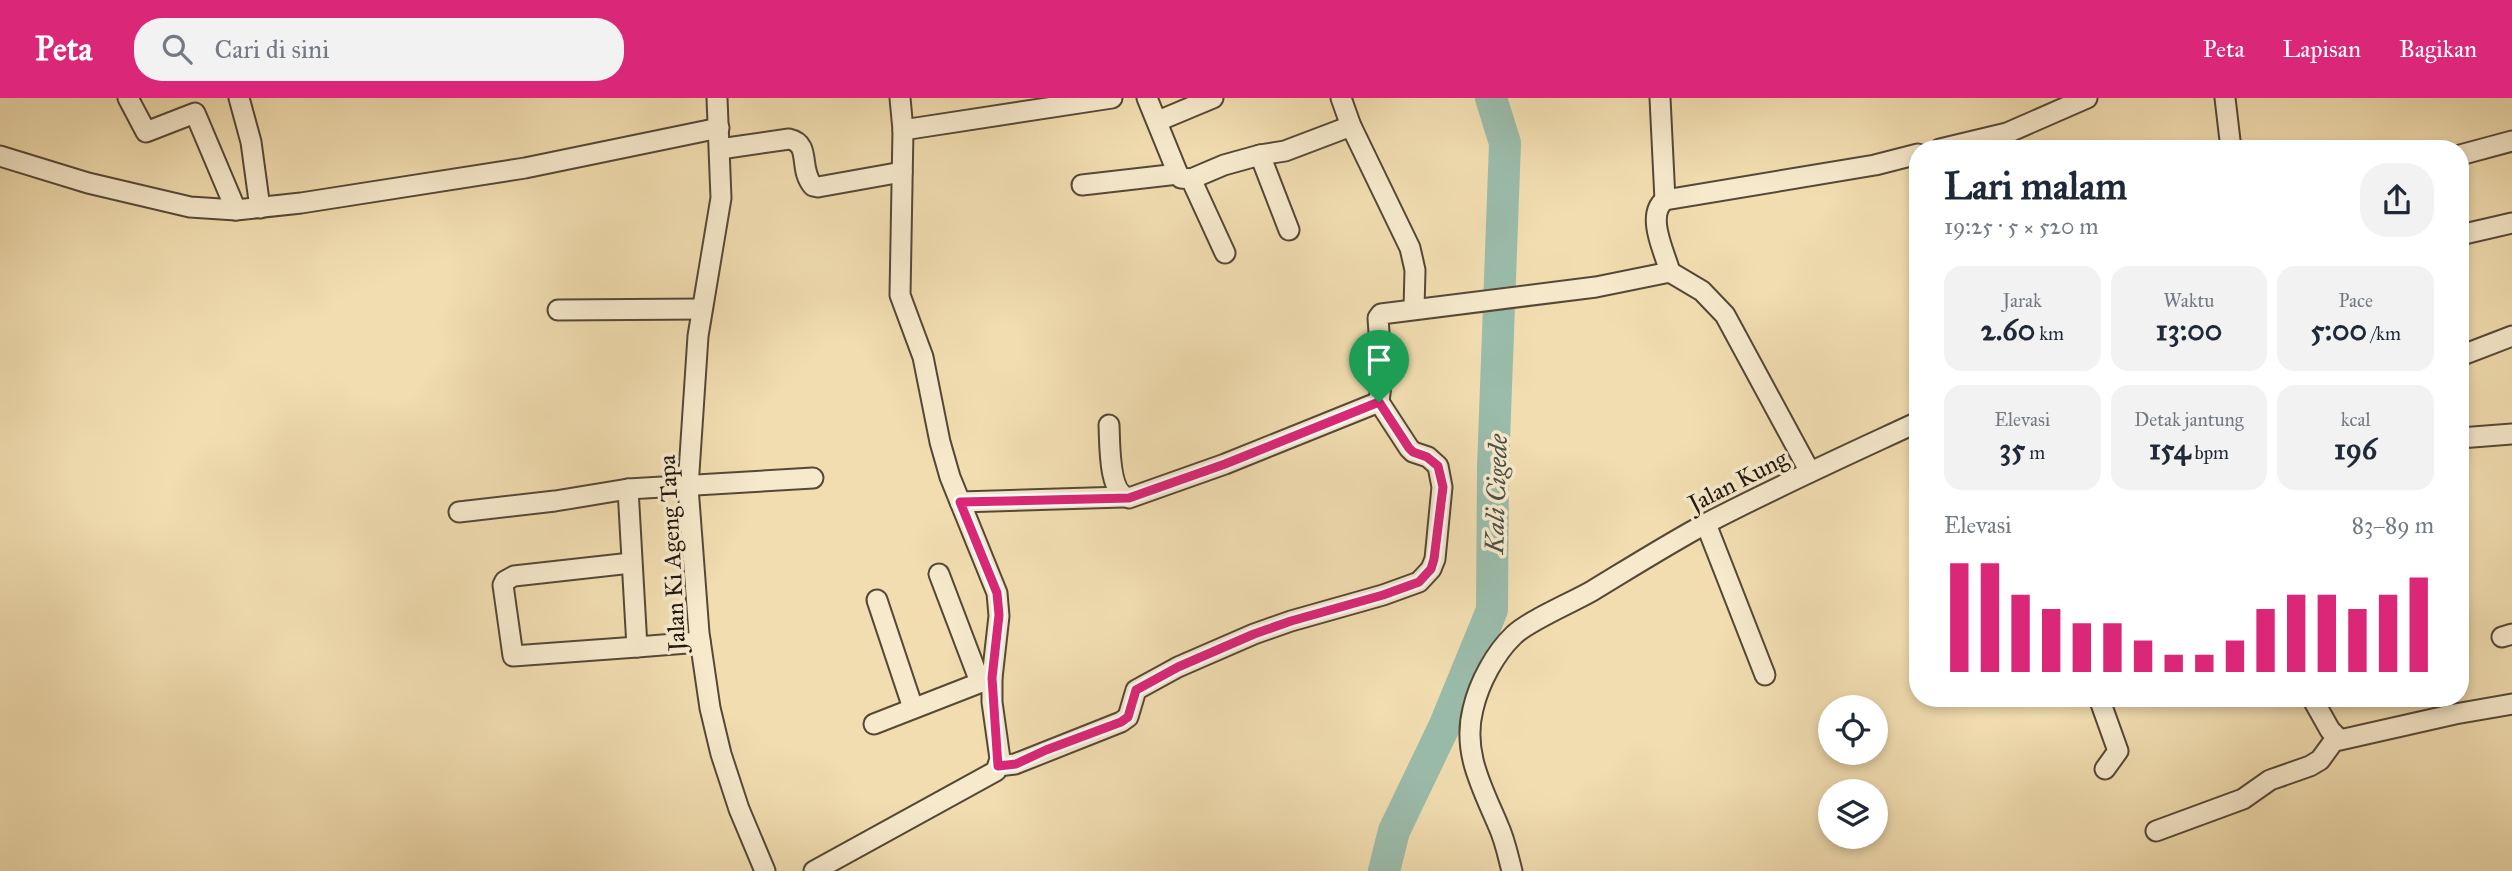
<!DOCTYPE html>
<html lang="id">
<head>
<meta charset="utf-8">
<style>
	:root { --surface:#fff; --page:#f2f2f3; --text:#1f2937; --muted:#747a83; --accent:#db2777 }
	body { margin:0; font-family:"IM FELL Great Primer",serif; background:var(--page); color:var(--text); height:100vh; display:flex; flex-direction:column; font-size:26px; white-space:nowrap }
	* { box-sizing:border-box; margin:0 }
	p { font-size:23px; color:var(--muted) }
	.icon { flex:none; width:38px; height:38px; fill:none; stroke:currentColor; stroke-width:2; stroke-linecap:round; stroke-linejoin:round }
	.map { position:relative; flex:1; overflow:hidden }
	.drawer { position:absolute; left:1909px; top:42px; width:560px; height:567px; display:flex; flex-direction:column; background:var(--surface); border-radius:28px; box-shadow:0 4px 10px #0003 }
	.drawer>* { flex:none }
	.controls { position:absolute; left:1818px; top:597px; display:grid; gap:14px }
	.controls a { display:grid; place-items:center; width:70px; height:70px; border-radius:50%; background:var(--surface); box-shadow:0 4px 10px #0003; font-size:35px }
	.pin { position:absolute; display:grid; place-items:center; width:60px; height:60px; color:#fff; margin:-72px -30px; border-radius:50% 50% 50% 0; rotate:-45deg; box-shadow:0 0 7px #0007 }
	.pin .icon { rotate:45deg }
	.round { display:grid; place-items:center; flex:none; width:74px; height:74px; border-radius:28px; background:var(--page) }
	.head { display:flex; align-items:center; justify-content:space-between; height:119px; padding:0 35px }
	h1 { font-size:38px; font-weight:700; line-height:52px }
	.figures { display:grid; grid-template-columns:repeat(3,1fr); gap:10px; height:119px; padding:7px 35px }
	.figures div { display:grid; align-content:center; border-radius:18px; background:var(--page); text-align:center }
	.figures b { font-size:30px; font-weight:700 }
	.figures small { font-size:19px; font-weight:400 }
	.figures p { font-size:19px }
	.chart { height:196px; padding:14px 35px }
	.chart p { display:flex; justify-content:space-between }
	.chart svg { width:100%; height:126px; margin-top:7px; stroke:var(--accent); stroke-width:6 }
	header { display:flex; align-items:center; gap:42px; box-sizing:border-box; height:98px; padding:0 35px; background:var(--accent); color:#fff }
	header strong { font-size:33px }
	nav { display:flex; gap:38px; margin-inline-start:auto; font-size:24px }
	.search { width:490px; height:63px; background:var(--page); display:flex; align-items:center; gap:18px; box-sizing:border-box; padding:0 24px; border-radius:28px; color:var(--muted); font-size:26px }
	.map>svg:first-child { display:block }
	.lines { fill:none; stroke-linecap:round; stroke-linejoin:round }
	.river { stroke:#9bbcab; stroke-width:32 }
	.minor-casing { stroke:#554837; stroke-width:23 }
	.minor { stroke:#f6e9cc; stroke-width:19 }
	.route-casing { stroke:#fff; stroke-width:14 }
	.route { stroke:#db2777; stroke-width:9 }
	.labels { text-anchor:middle; stroke-width:7; stroke-linejoin:round; paint-order:stroke }
	.street-label { font-size:24px; fill:#21170f; stroke:#f6e9cc }
	.water-label { font-size:26px; font-style:italic; fill:#4c5146; stroke:#f6e9cc }
</style>
</head>
<body>
<header>
<strong>Peta</strong>
<div class="search"><svg class="icon" aria-label="search" viewBox="0 0 24 24"><circle cx="10" cy="10" r="6"/><path d="M15 15l6 6"/></svg>Cari di sini</div>
<nav><a>Peta</a><a>Lapisan</a><a>Bagikan</a></nav>
</header>
<div class="map">
<svg width="2512" height="773" viewBox="0 0 2512 773">
	<rect width="100%" height="100%" fill="#f1ddb0"/>
	<filter id="stains"><feTurbulence type="fractalNoise" baseFrequency=".00286" numOctaves="4"/><feColorMatrix values="0 0 0 0 .2 0 0 0 0 .09 0 0 0 0 .02 0 0 0 .5 -.17"/></filter>
	<radialGradient id="worn" r=".72"><stop offset=".6" stop-color="#630" stop-opacity="0"/><stop offset="1" stop-color="#630" stop-opacity=".3"/></radialGradient>
	<g class="lines">
		<polyline class="river" points="1384,773 1394,733 1444,629 1492,512 1493,370 1505,45 1491,0"/>
		<defs>
			<g id="minor">
				<polyline points="128,0 146,34 195,15 236,112"/>
				<polyline points="239,0 251,44 260,110"/>
				<polyline points="717,0 721,100 698,238 688,389 699,535 710,610 721,656 739,711 765,773"/>
				<polyline points="1147,0 1178,76 1181,80 1191,81 1225,155"/>
				<polyline points="1341,0 1351,28 1410,150 1415,172 1414,211"/>
				<polyline points="1660,0 1665,102"/>
				<polyline points="2225,0 2231,51"/>
				<polyline points="1158,23 1213,0"/>
				<polyline points="903,32 1112,0"/>
				<path d="M 720,51 L 789,41 C 812,46 798,71 813,88 L 818,89 L 902,74"/>
				<polyline points="1940,51 2007,35 2087,0"/>
				<polyline points="1260,57 1289,132"/>
				<polyline points="2460,57 2512,43"/>
				<polyline points="0,58 88,85 190,109 236,112 301,105 525,70 719,30"/>
				<polyline points="1191,81 1224,67 1260,57 1285,53 1351,28"/>
				<polyline points="1082,87 1178,76"/>
				<polyline points="2460,137 2512,125"/>
				<path d="M 1670,174 C 1665,155 1645,117 1665,102 L 1875,67 L 1918,56"/>
				<polyline points="558,212 702,211"/>
				<polyline points="2460,258 2512,238"/>
				<path d="M 1109,327 C 1110,345 1108,396 1129,400 L 1225,366 L 1379,304"/>
				<polyline points="2460,340 2512,336"/>
				<polyline points="628,391 637,549 700,544"/>
				<polyline points="960,404 1123,399"/>
				<polyline points="459,414 555,403 628,391 813,380"/>
				<polyline points="1706,426 1765,577"/>
				<polyline points="631,465 514,478 505,483 503,487 513,558 637,549"/>
				<polyline points="939,476 980,584"/>
				<polyline points="877,502 913,610"/>
				<polyline points="2502,539 2512,536"/>
				<polyline points="2099,600 2118,653 2105,671"/>
				<polyline points="2312,600 2330,632 2340,642 2455,616 2512,606"/>
				<polyline points="874,626 992,580"/>
				<polyline points="998,668 1015,666 1121,624 1128,619 1136,592 1178,569 1254,536 1291,523 1383,497 1419,484 1431,471 1435,461 1442,389 1438,368 1428,359 1413,354 1409,350 1379,304 1382,278 1378,220 1381,216 1596,189 1670,174 1702,193 1725,217 1810,374"/>
				<polyline points="2156,733 2243,701 2270,682 2310,668 2320,662 2336,640"/>
				<polyline points="814,773 996,673 1000,661 992,604 992,580 999,518 997,495 950,379 940,344 923,259 900,197 903,32 900,0"/>
				<path d="M 1512,773 C 1508,758 1505,742 1498,727 C 1482,689 1462,654 1473,611 C 1479,585 1495,555 1514,537 C 1528,523 1573,504 1592,493 C 1630,470 1668,446 1707,425 C 1776,389 1847,357 1918,324"/>
			</g>
		</defs>
		<use href="#minor" class="minor-casing"/>
		<use href="#minor" class="minor"/>
	</g>
	<g class="lines">
		<defs>
			<polygon id="route" points="1379,304 1409,350 1413,354 1427,359 1438,368 1443,389 1434,461 1431,471 1419,484 1383,497 1291,523 1254,536 1178,569 1136,592 1128,619 1121,624 1046,652 1016,666 998,668 992,580 999,517 997,495 960,404 1129,400 1225,366"/>
		</defs>
		<use href="#route" class="route-casing"/>
		<use href="#route" class="route"/>
	</g>
	<g class="labels">
		<g class="street-label">
			<text transform="translate(1738 383) rotate(-27)" y="8">Jalan Kung</text>
			<text transform="translate(672 455) rotate(-93)" y="8">Jalan Ki Ageng Tapa</text>
		</g>
		<g class="water-label">
			<text transform="translate(1496 396) rotate(-88)" y="9">Kali Cigede</text>
		</g>
	</g>
	<rect width="100%" height="100%" filter="url(#stains)"/>
	<rect width="100%" height="100%" fill="url(#worn)"/>
</svg>
<div class="controls">
<a><svg class="icon" aria-label="locate" viewBox="0 0 24 24"><circle cx="12" cy="12" r="6"/><path d="M12 2v4M12 18v4M2 12h4M18 12h4"/></svg></a>
<a><svg class="icon" aria-label="layers" viewBox="0 0 24 24"><path d="M12 4l9 5-9 5-9-5zM3 14l9 5 9-5"/></svg></a>
</div>
<div class="pin" style="left:1379px;top:304px;background:#1e9e55"><svg class="icon" aria-label="arrive" viewBox="0 0 24 24"><path d="M6 21V4h12l-3 4 3 4H6"/></svg></div>
<section class="drawer">
<div class="head"><div><h1>Lari malam</h1><p>19:25 · 5 × 520 m</p></div><a class="round"><svg class="icon" aria-label="share" viewBox="0 0 24 24"><path d="M12 15V3M7 8l5-5 5 5M5 13v7h14v-7"/></svg></a></div>
<div class="figures">
<div><p>Jarak</p><b>2.60<small> km</small></b></div>
<div><p>Waktu</p><b>13:00</b></div>
<div><p>Pace</p><b>5:00<small> /km</small></b></div>
</div>
<div class="figures">
<div><p>Elevasi</p><b>35<small> m</small></b></div>
<div><p>Detak jantung</p><b>154<small> bpm</small></b></div>
<div><p>kcal</p><b>196</b></div>
</div>
<div class="chart"><p><span>Elevasi</span>83–89 m</p>
<svg viewBox="0 0 160 44" preserveAspectRatio="none"><path d="M5 44V6M15 44V6M25 44V17M35 44V22M45 44V27M55 44V27M65 44V33M75 44V38M85 44V38M95 44V33M105 44V22M115 44V17M125 44V17M135 44V22M145 44V17M155 44V11"/></svg>
</div>
</section>
</div>
</body>
</html>
